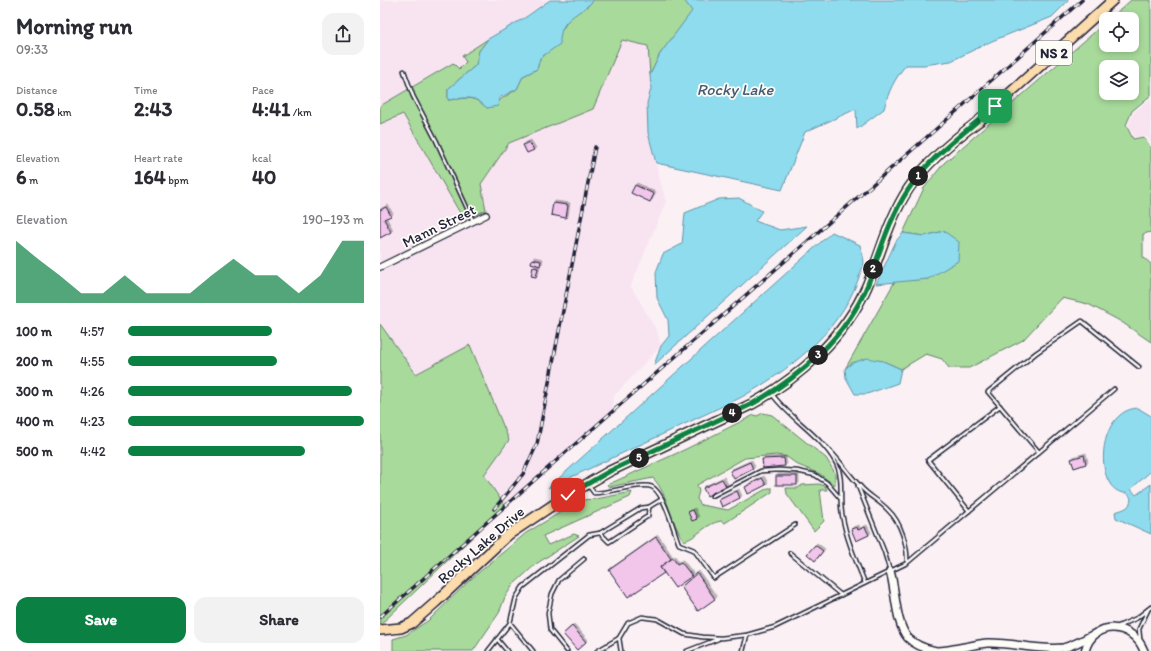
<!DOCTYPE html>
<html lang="en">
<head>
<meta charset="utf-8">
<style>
	:root { --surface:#fff; --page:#f2f2f3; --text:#2b2b33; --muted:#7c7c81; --accent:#0b8043 }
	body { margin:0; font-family:Itim,sans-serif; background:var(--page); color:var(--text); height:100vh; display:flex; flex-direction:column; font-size:15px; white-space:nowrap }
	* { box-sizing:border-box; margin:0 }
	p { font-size:13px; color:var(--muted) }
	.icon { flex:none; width:22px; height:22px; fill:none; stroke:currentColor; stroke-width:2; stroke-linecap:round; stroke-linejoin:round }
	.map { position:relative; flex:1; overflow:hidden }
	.side { display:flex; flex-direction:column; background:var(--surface); width:380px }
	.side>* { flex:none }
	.fabs { position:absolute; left:719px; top:12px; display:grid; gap:8px }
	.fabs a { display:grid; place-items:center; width:40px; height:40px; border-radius:8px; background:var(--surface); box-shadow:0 2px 6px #0003; font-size:20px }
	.pin { position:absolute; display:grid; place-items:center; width:34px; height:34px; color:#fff; margin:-17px; border-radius:8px; box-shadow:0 2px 6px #0006 }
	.km { position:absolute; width:20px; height:20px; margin:-10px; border-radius:50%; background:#222; color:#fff; font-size:11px; line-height:20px; text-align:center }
	.round { display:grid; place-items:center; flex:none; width:42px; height:42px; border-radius:12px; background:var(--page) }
	.summary { display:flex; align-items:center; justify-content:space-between; height:68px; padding:0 16px }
	h1 { font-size:22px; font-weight:800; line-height:30px }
	.figures { display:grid; grid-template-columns:repeat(3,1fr); gap:6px; height:68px; padding:4px 16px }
	.figures div { display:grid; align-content:center }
	.figures b { font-size:20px; font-weight:800 }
	.figures small { font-size:11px; font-weight:400 }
	.figures p { font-size:11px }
	.chart { height:112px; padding:8px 16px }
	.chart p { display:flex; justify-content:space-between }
	.chart svg { width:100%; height:72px; margin-top:4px; fill:var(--accent); opacity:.7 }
	.button { display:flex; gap:8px; margin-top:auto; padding:8px 16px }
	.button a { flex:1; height:46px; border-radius:12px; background:var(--accent); color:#fff; font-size:16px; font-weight:800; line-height:46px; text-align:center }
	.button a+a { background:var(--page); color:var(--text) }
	ul { padding:0 16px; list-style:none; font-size:13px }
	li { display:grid; grid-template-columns:64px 48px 1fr; align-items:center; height:30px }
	li i { height:10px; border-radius:5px; background:var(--accent) }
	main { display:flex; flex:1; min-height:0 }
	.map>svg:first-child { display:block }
	.built { fill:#f8e4f1 }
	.green { fill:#a8da9b; stroke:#657e6b; fill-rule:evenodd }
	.water { fill:#8fdcef; stroke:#6392a7 }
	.building { fill:#f2c5ea; stroke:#22223b; filter:url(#shadow) }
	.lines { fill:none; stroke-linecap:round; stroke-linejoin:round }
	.service-casing { stroke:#22223b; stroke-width:5.5 }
	.minor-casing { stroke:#22223b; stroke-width:8 }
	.tertiary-casing { stroke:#22223b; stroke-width:10 }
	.primary-casing { stroke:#22223b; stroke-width:12 }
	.service { stroke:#fdfcf7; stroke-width:2.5 }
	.minor { stroke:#fdfcf7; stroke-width:5.5 }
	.tertiary { stroke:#fdfcf7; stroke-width:7 }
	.primary { stroke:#fcdcac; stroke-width:9 }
	.rail-casing { stroke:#22223b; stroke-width:3.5 }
	.rail { stroke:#fdfcf7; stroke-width:2; stroke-dasharray:6; stroke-linecap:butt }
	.route-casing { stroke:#fff; stroke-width:8 }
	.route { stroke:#0b8043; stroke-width:5 }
	.labels { text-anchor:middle; stroke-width:3.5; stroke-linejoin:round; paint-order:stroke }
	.shield { fill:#fdfcf7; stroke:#646373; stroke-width:1 }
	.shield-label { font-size:14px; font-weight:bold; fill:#22223b }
	.street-label { font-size:15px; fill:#22223b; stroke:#fdfcf7 }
	.water-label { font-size:16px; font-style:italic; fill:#435a71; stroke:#fdfcf7 }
</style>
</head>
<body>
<main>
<section class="side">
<div class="summary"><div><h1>Morning run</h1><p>09:33</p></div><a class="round"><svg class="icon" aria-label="share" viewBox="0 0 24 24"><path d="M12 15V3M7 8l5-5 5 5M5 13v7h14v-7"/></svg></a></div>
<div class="figures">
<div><p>Distance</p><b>0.58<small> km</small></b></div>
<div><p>Time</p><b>2:43</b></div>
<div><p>Pace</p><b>4:41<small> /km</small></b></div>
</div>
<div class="figures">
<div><p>Elevation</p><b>6<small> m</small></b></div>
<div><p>Heart rate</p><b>164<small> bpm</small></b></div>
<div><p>kcal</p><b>40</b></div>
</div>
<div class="chart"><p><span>Elevation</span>190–193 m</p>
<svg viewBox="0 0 160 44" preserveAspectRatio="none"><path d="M0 44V6L10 17L20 27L30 38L40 38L50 27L60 38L70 38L80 38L90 27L100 17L110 27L120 27L130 38L140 27L150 6L160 6V44z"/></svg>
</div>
<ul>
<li><b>100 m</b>4:57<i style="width:61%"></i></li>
<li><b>200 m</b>4:55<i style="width:63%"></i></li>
<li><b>300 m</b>4:26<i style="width:95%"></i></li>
<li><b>400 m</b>4:23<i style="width:100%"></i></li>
<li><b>500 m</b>4:42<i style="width:75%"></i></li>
</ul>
<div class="button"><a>Save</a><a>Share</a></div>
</section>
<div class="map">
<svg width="771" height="651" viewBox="0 0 771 651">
	<defs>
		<filter id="shadow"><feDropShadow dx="2" dy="-2" stdDeviation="0" flood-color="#0004"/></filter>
	</defs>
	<rect width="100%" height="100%" fill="#fbf1f4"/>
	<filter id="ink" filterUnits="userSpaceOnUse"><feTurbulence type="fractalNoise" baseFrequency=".025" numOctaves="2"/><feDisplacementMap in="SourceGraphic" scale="8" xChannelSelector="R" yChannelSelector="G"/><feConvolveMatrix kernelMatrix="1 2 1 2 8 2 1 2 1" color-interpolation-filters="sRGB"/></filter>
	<g filter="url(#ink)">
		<g class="built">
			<polygon points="0,0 170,0 146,17 82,56 87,62 79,70 72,63 0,106"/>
			<polygon points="242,40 269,45 271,89 267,103 268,133 286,202 251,286 277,331 281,346 234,396 233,409 125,506 104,475 90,346 36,374 0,324 0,124 23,114 84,220 101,184 129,143 213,109"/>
			<polygon points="771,98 771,143 767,137 754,137 748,125 754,112"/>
		</g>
		<g class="green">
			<path d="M 214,0 L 304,0 L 313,11 L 280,54 L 270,75 L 268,46 L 242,40 L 213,109 L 129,143 L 101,184 L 106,210 L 84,220 L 23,114 L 0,124 L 0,106 L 73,63 L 79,69 L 86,62 L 82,56 L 108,39 L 99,51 L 96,65 L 68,89 L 68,100 C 86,99 92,94 107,108 L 137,89 L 143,76 L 157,69 L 160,58 L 167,53 L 191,16 L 209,5 Z"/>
			<path d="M 751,0 L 771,0 L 771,95 L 752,111 L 746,125 L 753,139 L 764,137 L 771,148 L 771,232 L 763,234 L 763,257 L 771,264 L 771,342 L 740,321 L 708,304 L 682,298 L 643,340 L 589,368 L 569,368 L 562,359 L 546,354 L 521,369 L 503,361 L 472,363 L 465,369 L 515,281 L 548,279 L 564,231 L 544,236 L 523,233 L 544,188 L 564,163 L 726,22 L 726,45 L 752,45 L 752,19 L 730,19 ZM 726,67 L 752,67 L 752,93 L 726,93 Z"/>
			<polygon points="0,324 36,374 90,345 129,440 104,475 125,506 0,625"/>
			<path d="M 383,413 L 392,415 L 446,458 L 455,473 L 455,486 L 440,474 L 418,465 L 407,457 L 396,455 L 365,458 L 317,485 L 319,491 L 317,499 L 321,505 L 348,510 L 388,488 L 392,488 L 392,492 L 345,523 L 341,521 C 326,523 318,537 304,541 C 290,522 289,495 273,478 L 229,487 L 227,485 L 306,449 L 374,415 L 377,416 Z"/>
			<polygon points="439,484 445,486 447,490 440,490 444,521 434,531 407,494 406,488 418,488 422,485"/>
			<polygon points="252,492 250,497 163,536 168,545 194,534 199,536 156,564 133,585 125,597 119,613 93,651 13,651 13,639 26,635 49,620 91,579 146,533 201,500 216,499"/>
		</g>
		<g class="water">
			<path d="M 170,0 L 214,0 C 199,16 179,17 180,44 L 160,58 L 157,69 L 143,76 L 137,89 L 119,98 L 118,106 L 107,108 C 93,94 86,98 68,100 L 68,89 L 96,65 L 99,51 L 108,39 L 146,17 Z"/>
			<path d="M 304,0 L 689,0 L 672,17 L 612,41 L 571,61 L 544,65 L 526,65 C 515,78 508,92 504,109 L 477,129 L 476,109 L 425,132 L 402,190 L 276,163 L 268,133 L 267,103 L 271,89 L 270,75 L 280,54 L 312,11 Z"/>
			<polygon points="359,198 382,211 375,221 400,230 427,226 274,365 281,346 289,336 288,320 277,298 276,272 283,254 302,244 305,213 339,199"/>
			<polygon points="564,231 579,242 578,261 548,279 496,284 516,241 523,233 544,236"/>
			<path d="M 452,232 L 480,245 C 481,250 484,257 484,263 C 483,268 479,275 478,280 C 458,334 408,371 360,398 L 168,488 Z"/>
			<polygon points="487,358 503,361 521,369 518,383 487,394 475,394 466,378 465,369 472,363"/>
			<path d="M 758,408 L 771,416 L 771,471 L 751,489 L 756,495 L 771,484 L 771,534 L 736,518 L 735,512 C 744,509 750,509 751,498 L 747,493 C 713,495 715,410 758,408 Z"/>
		</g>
		<g class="building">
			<polygon points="149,142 154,150 147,153 143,145"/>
			<polygon points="255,185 274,194 270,202 251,193"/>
			<polygon points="173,203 188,205 186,218 171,215"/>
			<polygon points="6,207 11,216 4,219 11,232 0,238 0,210"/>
			<polygon points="152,259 161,261 160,266 151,263"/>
			<polygon points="153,267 158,268 156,277 151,276"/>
			<polygon points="704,455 706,464 694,468 691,459"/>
			<polygon points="404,458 405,466 383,468 382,459"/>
			<polygon points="370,462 373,469 354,479 350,471"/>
			<rect x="396" y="476" width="21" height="9"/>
			<polygon points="382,478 386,485 368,494 365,487"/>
			<polygon points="342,479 346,486 327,496 323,488"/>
			<polygon points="357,491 360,498 342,507 339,500"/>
			<polygon points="313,510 317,519 312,521 308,512"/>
			<polygon points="477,527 478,530 485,527 489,535 476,541 471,529"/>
			<polygon points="276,537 291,559 280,567 284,573 248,597 229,570"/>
			<polygon points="435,545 443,551 435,561 427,554"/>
			<polygon points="293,558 297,564 301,562 312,576 295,588 280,567"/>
			<polygon points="317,573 335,599 318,611 301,587"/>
			<polygon points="192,626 206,642 197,650 183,634"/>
		</g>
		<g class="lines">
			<defs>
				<g id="service">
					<polyline points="24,71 33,96 56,140 93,221"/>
					<path d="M 392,394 C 410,419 442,436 456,463 C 464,478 459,497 462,514 C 466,538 476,561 485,583"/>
					<path d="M 444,445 C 458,457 467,473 480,486 C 488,496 500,501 508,510 C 521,522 528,546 527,563"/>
					<polyline points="659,452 608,392 656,353 702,321 759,367"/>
					<path d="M 209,486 L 214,493 C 232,493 251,484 269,486 C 283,487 294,532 299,544 L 314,550 L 334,578 L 415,525"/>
					<polyline points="478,486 504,551 510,571"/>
					<polyline points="332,496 381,471 399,470 417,471 435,475 447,483 460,498"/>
					<polyline points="589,511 548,460 620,406"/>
					<polyline points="220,533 229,542 268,516 269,507"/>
					<polyline points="410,553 461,595"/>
					<polyline points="130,623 153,651"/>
					<polyline points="739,626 757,618 771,607"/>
					<polyline points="117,639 127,651"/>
					<polyline points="760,639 759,629 768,610"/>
					<polyline points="108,651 130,623 136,598 143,587 209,535 220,533 261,508 269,507 282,499"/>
					<polyline points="187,651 170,630 168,613 172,594 179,580 204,559"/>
					<polyline points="217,651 239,638"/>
					<polyline points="241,651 239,638 248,623 262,617 277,619 304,634 322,637 341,638 367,635 395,627 527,563 734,389"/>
					<polyline points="307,651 338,639"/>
					<polyline points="363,651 367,635"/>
				</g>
				<polyline id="minor" points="0,267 106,215"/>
				<g id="tertiary">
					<path d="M 510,571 C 516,590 515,623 528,638 C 535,645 546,649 556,651 C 572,651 590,645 607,643 C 632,642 658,651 683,648 C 695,645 705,639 716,633"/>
					<path d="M 705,651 C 713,619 753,622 764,651"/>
				</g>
				<path id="primary" d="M 0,630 L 21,628 L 32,623 L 56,602 L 128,535 L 188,495 L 230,471 L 372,404 C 420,377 465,337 487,286 C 501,253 509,218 529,188 C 547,162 573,140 599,121 L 733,0"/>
			</defs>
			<use href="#service" class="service-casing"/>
			<use href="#minor" class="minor-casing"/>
			<use href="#tertiary" class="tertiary-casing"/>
			<use href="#primary" class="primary-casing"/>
			<use href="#service" class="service"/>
			<use href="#minor" class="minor"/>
			<use href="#tertiary" class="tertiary"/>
			<use href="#primary" class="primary"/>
			<defs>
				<g id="rail">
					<polyline points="114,509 143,474 157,444 215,147"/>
					<polyline points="0,617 185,453 579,109 702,0"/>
				</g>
			</defs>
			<use href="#rail" class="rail-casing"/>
			<use href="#rail" class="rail"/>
		</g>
	</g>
	<g class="lines" filter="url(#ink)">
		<defs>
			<path id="route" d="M 188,495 L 230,471 L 372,404 C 420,377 467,336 488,284 C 500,252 509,219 528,190 C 550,156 585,133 615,106"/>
		</defs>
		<use href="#route" class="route-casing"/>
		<use href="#route" class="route"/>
	</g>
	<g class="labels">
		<rect class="shield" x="656" y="41" width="36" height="24" rx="3"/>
		<g class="shield-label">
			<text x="674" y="58">NS 2</text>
		</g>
		<g class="street-label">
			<text transform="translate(59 226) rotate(-26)" y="5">Mann Street</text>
			<text transform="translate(101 545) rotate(-41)" y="5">Rocky Lake Drive</text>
		</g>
		<g class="water-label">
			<text x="355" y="95">Rocky Lake</text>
		</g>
	</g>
</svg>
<div class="fabs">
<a><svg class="icon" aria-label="locate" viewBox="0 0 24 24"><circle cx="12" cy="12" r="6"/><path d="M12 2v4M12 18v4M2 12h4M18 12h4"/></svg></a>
<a><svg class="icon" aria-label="layers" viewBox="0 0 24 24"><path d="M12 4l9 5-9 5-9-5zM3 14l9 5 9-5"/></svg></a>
</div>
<div class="pin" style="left:615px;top:106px;background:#1e9e55"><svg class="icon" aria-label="arrive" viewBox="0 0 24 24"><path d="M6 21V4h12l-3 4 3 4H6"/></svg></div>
<div class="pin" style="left:188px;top:495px;background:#d93025"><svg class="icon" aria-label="check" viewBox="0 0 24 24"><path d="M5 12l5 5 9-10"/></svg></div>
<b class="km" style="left:538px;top:176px">1</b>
<b class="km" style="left:493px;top:269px">2</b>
<b class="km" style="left:438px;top:355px">3</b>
<b class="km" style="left:352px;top:413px">4</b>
<b class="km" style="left:259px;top:458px">5</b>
</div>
</main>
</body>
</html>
